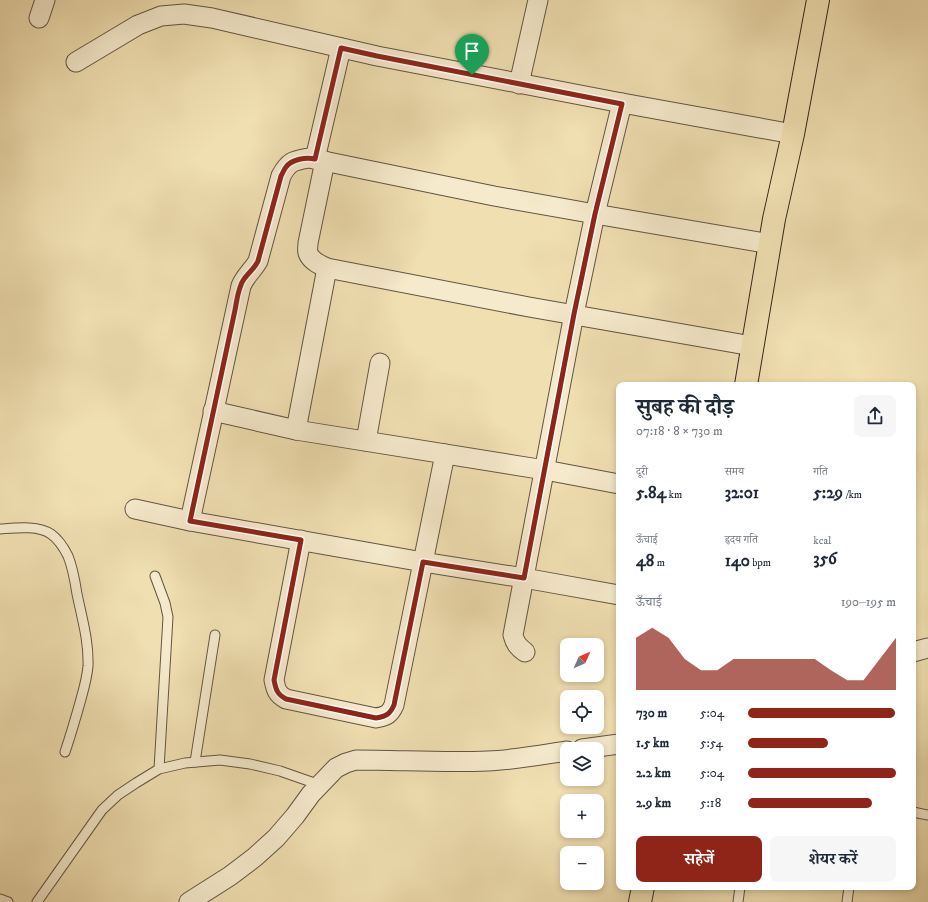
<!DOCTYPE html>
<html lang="hi">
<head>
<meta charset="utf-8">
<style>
	:root { --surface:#fff; --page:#f6f6f7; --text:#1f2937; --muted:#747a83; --accent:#8f2418 }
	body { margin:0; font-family:"IM FELL DW Pica","Noto Serif Devanagari",serif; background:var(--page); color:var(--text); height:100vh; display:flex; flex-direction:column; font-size:15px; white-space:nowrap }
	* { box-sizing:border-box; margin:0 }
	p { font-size:13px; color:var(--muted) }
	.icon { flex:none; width:22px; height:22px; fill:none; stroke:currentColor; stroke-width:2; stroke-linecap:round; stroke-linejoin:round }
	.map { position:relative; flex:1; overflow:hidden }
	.sheet { position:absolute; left:616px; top:382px; width:300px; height:508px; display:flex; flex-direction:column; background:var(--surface); border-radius:8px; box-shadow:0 2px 6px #0003 }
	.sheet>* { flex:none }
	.needle { width:26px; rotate:45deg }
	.fabs { position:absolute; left:560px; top:638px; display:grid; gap:8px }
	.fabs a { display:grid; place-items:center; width:44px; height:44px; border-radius:8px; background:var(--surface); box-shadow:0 2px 6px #0003; font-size:20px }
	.pin { position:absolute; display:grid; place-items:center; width:34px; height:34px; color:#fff; margin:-41px -17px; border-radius:50% 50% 50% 0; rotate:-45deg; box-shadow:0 0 4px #0007 }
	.pin .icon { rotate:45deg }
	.round { display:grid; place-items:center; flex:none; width:42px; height:42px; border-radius:8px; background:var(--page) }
	.head { display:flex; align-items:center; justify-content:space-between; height:68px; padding:0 20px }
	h1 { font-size:22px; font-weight:700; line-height:30px }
	.figures { display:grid; grid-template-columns:repeat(3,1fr); gap:6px; height:68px; padding:4px 20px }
	.figures div { display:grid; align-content:center }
	.figures b { font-size:17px; font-weight:700 }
	.figures small { font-size:11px; font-weight:400 }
	.figures p { font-size:11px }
	.chart { height:112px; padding:8px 20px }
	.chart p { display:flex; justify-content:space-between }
	.chart svg { width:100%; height:72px; margin-top:4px; fill:var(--accent); opacity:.7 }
	.cta { display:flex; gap:8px; margin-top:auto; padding:8px 20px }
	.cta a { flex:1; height:46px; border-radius:8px; background:var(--accent); color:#fff; font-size:16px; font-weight:700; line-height:46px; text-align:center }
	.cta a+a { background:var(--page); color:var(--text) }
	ul { padding:0 20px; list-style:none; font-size:13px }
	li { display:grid; grid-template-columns:64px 48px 1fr; align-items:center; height:30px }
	li i { height:10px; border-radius:5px; background:var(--accent) }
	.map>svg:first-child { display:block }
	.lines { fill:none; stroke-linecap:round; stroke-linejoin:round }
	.lane-casing { stroke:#625544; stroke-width:11 }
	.street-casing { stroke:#625544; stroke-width:21 }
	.highway-casing { stroke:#33271f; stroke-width:24 }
	.lane { stroke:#f5eacc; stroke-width:9 }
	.street { stroke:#f5eacc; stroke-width:19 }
	.highway { stroke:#f0dfb1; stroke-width:22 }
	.route-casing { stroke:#fff; stroke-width:8 }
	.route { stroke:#8f2418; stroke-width:5 }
</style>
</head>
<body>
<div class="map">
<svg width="928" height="902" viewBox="0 0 928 902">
	<rect width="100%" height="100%" fill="#f0dfb1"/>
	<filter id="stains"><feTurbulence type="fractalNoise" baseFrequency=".005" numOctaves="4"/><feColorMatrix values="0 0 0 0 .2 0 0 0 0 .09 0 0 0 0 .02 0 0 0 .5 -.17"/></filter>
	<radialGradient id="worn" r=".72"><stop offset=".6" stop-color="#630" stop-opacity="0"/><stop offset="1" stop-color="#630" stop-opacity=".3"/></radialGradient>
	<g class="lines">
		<defs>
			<g id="lane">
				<path d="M 0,529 C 15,528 38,525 51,534 C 58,539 64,548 68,556 C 73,568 75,581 77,594 C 82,618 89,642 88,666 C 87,678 84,688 81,699 C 76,717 71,734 65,752"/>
				<polyline points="155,576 165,603 168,617 159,769"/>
				<polyline points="195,762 215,635"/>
				<polyline points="913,812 928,815"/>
				<polyline points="0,899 8,902"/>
				<polyline points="37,902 102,810 118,795 136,783 159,769 185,763 220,760 250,764 280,771 320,785"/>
				<polyline points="738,902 740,887"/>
				<polyline points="847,902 849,887"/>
			</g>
			<g id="street">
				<polyline points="39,18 45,0"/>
				<polyline points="76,62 138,25 161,16 184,14 212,18 377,56 622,103 793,134"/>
				<polyline points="519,84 538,0"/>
				<polyline points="315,159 341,48"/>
				<path d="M 325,161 L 308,243 C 308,246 307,251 308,253 C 311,261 320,265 327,268 L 529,307 L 752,346"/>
				<polyline points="213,411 296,430 545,470 619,484"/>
				<polyline points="296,430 327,268"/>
				<polyline points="366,441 380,363"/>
				<polyline points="135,509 190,521 423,562 524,578 619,595"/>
				<path d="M 190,521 L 241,286 C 245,276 253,270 258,261 L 281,176 C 289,161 293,161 309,158 L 494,196 L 595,214 L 770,244"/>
				<path d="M 301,540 L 274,680 C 276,690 277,694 286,699 L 376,718 C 387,716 390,714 394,705 L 445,454"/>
				<path d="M 525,652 C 518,647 515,643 513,635 L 574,314 L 595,214 L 622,103"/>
				<polyline points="913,652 928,648"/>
				<polyline points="582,749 619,744"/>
				<path d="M 189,902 L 230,876 L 255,857 L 276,838 L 295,816 L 311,794 L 336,768 L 346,763 L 356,760 C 400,760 444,763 488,761 C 514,760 541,755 567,751"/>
			</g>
			<g id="highway">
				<polyline points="746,385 774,219 793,134 818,0"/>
				<polyline points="640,902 643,887"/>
			</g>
		</defs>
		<use href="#lane" class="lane-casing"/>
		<use href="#street" class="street-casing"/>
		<use href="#highway" class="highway-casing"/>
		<use href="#lane" class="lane"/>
		<use href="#street" class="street"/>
		<use href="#highway" class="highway"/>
	</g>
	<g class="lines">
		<defs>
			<path id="route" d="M 341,48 L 377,56 L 622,104 L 595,214 L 574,314 L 524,578 L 423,562 L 394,705 C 390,714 387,716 376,718 L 286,699 C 277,694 276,690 274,680 L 301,540 L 190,521 L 235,310 C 237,300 238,287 244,279 C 249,272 255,268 258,261 L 281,176 C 283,173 284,169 286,167 C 292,159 306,157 315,159 Z"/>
		</defs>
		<use href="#route" class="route-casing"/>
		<use href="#route" class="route"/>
	</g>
	<rect width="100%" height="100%" filter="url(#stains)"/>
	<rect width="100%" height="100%" fill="url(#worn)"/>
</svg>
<div class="fabs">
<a><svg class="needle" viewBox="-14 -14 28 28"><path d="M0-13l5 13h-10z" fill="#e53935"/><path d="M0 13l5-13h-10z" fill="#747a83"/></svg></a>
<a><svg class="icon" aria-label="locate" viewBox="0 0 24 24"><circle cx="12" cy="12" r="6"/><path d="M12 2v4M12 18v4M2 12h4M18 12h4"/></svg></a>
<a><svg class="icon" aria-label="layers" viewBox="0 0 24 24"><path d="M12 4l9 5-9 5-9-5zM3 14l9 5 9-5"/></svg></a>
<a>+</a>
<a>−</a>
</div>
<div class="pin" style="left:472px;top:75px;background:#1e9e55"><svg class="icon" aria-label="arrive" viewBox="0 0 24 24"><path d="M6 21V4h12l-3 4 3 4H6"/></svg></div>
<section class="sheet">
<div class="head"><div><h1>सुबह की दौड़</h1><p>07:18 · 8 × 730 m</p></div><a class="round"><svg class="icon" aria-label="share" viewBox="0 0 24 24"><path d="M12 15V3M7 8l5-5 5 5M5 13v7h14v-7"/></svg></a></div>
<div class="figures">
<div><p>दूरी</p><b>5.84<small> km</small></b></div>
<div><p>समय</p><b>32:01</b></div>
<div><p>गति</p><b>5:29<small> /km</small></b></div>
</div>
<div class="figures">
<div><p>ऊँचाई</p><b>48<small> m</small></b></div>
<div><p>हृदय गति</p><b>140<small> bpm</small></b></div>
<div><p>kcal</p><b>356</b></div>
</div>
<div class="chart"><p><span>ऊँचाई</span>190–195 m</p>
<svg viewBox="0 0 160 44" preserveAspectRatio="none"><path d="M0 44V12L10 6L20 12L30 25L40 32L50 32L60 25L70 25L80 25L90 25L100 25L110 25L120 32L130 38L140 38L150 25L160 12V44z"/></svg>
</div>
<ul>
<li><b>730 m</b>5:04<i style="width:99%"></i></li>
<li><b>1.5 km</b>5:54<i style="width:54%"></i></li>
<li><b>2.2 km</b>5:04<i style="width:100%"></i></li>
<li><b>2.9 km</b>5:18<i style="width:84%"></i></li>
</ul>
<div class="cta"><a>सहेजें</a><a>शेयर करें</a></div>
</section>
</div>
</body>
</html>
